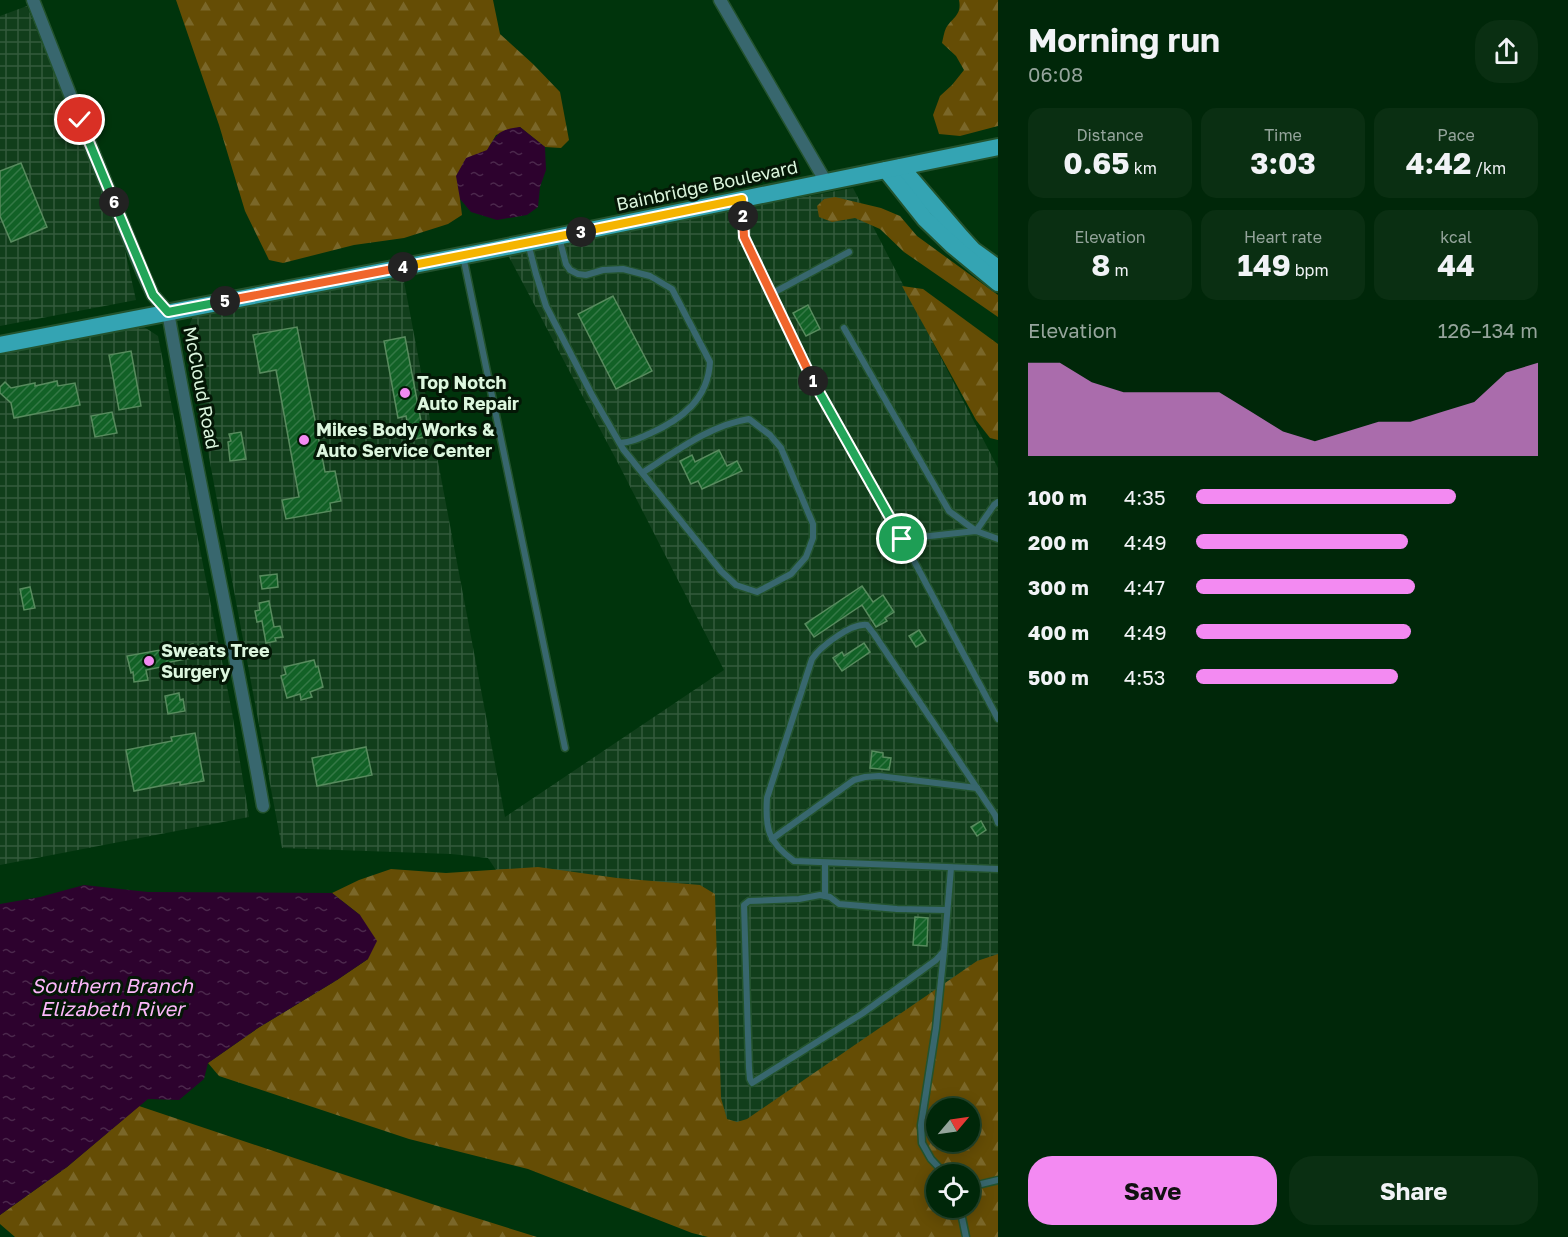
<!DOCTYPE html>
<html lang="en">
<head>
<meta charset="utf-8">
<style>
	:root { --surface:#002709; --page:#0a2f12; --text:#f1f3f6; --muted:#95a59c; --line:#22442a; --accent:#f38af2 }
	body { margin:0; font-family:"Golos Text",sans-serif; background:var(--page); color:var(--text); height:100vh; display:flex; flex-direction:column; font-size:22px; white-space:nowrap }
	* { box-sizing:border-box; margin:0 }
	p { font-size:20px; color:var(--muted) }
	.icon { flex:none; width:33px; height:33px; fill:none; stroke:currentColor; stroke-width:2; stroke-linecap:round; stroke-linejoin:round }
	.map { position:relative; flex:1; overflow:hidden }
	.details { display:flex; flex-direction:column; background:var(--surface); width:570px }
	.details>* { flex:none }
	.needle { width:39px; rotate:61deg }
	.fabs { position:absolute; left:926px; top:1098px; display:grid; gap:12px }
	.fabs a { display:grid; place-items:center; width:54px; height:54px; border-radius:50%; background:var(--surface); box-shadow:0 3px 15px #0003,0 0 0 2px var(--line); font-size:30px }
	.pin { position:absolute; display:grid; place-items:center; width:51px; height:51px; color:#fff; margin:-26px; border:3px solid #fff; border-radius:50%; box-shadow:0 2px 6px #0007 }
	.km { position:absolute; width:30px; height:30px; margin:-15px; border-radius:50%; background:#222; color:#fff; font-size:16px; line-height:30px; text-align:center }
	.round { display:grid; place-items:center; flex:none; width:63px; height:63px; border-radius:24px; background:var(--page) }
	.head { display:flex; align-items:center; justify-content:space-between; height:102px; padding:0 30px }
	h1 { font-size:33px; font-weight:700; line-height:45px }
	.stats { display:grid; grid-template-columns:repeat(3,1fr); gap:9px; height:102px; padding:6px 30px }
	.stats div { display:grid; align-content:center; border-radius:15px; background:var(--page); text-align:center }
	.stats b { font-size:30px; font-weight:700 }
	.stats small { font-size:16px; font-weight:400 }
	.stats p { font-size:16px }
	.chart { height:168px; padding:12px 30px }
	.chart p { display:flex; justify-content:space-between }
	.chart svg { width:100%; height:108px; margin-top:6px; fill:var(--accent); opacity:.7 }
	.button { display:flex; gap:12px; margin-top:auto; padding:12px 30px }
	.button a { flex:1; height:69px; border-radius:24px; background:var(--accent); color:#111; font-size:24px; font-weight:700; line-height:69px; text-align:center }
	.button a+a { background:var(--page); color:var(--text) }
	ul { padding:0 30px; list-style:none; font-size:20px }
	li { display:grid; grid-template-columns:96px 72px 1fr; align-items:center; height:45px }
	li i { height:15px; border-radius:8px; background:var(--accent) }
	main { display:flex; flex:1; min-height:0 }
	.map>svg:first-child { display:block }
	.industrial { fill:url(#industrial-grid); fill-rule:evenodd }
	.forest { fill:url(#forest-firs); fill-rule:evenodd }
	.water { fill:url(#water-ripples) }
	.building { fill:url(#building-hatch); stroke:#588b5e; stroke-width:1.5 }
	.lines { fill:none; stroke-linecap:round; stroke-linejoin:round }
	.service-casing { stroke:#23532e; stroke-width:9 }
	.minor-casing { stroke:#23532e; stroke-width:15 }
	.primary-casing { stroke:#23532e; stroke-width:20 }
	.service { stroke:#38676e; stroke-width:6 }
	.minor { stroke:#38676e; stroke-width:12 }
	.primary { stroke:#34a4b3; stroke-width:16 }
	.split-1-casing { stroke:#fff; stroke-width:12 }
	.split-2-casing { stroke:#fff; stroke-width:12 }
	.split-3-casing { stroke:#fff; stroke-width:12 }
	.split-4-casing { stroke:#fff; stroke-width:12 }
	.split-5-casing { stroke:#fff; stroke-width:12 }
	.split-6-casing { stroke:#fff; stroke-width:12 }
	.split-7-casing { stroke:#fff; stroke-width:12 }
	.split-1 { stroke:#22a559; stroke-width:8 }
	.split-2 { stroke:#f0652b; stroke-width:8 }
	.split-3 { stroke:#f5b400; stroke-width:8 }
	.split-4 { stroke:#f5b400; stroke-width:8 }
	.split-5 { stroke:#f0652b; stroke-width:8 }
	.split-6 { stroke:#22a559; stroke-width:8 }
	.split-7 { stroke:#22a559; stroke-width:8 }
	.poi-dot { fill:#f38af2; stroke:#041706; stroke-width:2 }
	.labels { text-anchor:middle; stroke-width:6; stroke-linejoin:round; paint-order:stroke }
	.street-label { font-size:18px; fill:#dcf6de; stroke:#041706 }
	.poi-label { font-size:18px; font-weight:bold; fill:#dcf6de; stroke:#041706; text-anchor:start }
	.water-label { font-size:20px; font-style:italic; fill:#fcb7fa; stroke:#041706 }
</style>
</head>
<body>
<main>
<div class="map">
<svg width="998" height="1237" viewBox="0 0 998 1237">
	<defs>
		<pattern id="industrial-grid" width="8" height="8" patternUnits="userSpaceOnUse" patternTransform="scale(1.5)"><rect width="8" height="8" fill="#113e1b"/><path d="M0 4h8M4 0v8" fill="none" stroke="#335a3c"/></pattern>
		<pattern id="forest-firs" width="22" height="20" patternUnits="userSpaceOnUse" patternTransform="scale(1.5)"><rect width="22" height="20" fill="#654d05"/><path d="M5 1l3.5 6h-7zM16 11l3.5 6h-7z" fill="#7a6729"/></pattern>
		<pattern id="water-ripples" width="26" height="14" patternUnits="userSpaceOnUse" patternTransform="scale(1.5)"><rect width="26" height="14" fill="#2d022e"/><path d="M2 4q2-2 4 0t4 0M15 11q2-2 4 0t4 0" fill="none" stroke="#4b284c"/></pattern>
		<pattern id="building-hatch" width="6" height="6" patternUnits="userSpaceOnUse" patternTransform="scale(1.5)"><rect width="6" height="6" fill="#126126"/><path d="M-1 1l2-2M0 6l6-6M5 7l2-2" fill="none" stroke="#347845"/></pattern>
	</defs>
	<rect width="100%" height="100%" fill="#00340c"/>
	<g class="industrial">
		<polygon points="27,6 123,241 136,300 0,326 0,16"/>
		<path d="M 853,188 L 998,468 L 998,1237 L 741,1237 L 488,858 L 451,854 L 282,848 L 186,334 L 193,316 L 403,276 L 505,817 L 724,670 L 619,465 L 508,255 L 709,214 ZM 936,1108 L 969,1108 L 969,1142 L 936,1142 ZM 936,1174 L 969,1174 L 969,1208 L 936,1208 Z"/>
		<polygon points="141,325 158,336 232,712 249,817 0,865 0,353"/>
	</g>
	<g class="forest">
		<polygon points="176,0 493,0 500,34 533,64 560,92 569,140 561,148 545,147 520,127 496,135 460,199 462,215 448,224 404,238 354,245 283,263 269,260 245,211 219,125"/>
		<path d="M 959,0 L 998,0 L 998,126 L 960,136 L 939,134 L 933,115 L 940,96 L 952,85 L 964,70 L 956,56 L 942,43 C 943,39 944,32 946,28 C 953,17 962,15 959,0 Z"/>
		<polygon points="835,197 881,208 900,216 917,236 998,295 998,317 904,252 880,229 855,218 832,222 819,217 817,206 824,199"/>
		<polygon points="902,286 923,289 998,344 998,440 990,438 976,420"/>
		<path d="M 538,867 L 617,878 L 700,885 L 715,894 L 721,1098 L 727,1119 L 737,1122 L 747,1119 L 977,961 L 998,954 L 998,1237 L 708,1237 L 692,1233 L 528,1169 L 409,1139 L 219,1076 L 208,1063 L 258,1028 L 337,980 L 368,959 L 360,915 L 332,893 L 359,880 L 391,869 L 446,873 ZM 936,1108 L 969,1108 L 969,1142 L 936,1142 ZM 936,1174 L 969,1174 L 969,1208 L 936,1208 Z"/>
		<polygon points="139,1106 435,1205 537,1237 15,1237 0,1224 0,1215 67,1167"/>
	</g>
	<g class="water">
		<path d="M 520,127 L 545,147 L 546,170 L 540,187 L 538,207 L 527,215 L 497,220 L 471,212 L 460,199 L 456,176 L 466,158 L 487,150 C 498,132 499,130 520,127 Z"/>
		<polygon points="84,885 148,892 332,893 360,915 377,941 368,959 337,980 258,1028 208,1063 204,1079 179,1100 148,1099 67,1167 0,1215 0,904 40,897"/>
	</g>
	<g class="building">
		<polygon points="21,163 47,227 11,242 0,216 0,171"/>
		<polygon points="613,296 652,371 616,389 578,314"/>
		<polygon points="808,305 820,329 806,336 793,313"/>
		<polygon points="297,327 325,472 335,471 341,501 330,503 331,511 286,519 282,500 299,497 276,370 260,373 253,335"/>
		<polygon points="405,337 424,437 411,440 406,416 398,418 384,341"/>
		<polygon points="131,351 141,406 119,410 109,355"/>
		<polygon points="57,381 58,386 75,383 80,405 14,418 11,403 0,393 0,387 5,382 11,388 35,383 35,386"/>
		<polygon points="112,412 117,433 95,437 91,416"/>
		<polygon points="241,432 246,459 230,461 228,442 231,441 229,434"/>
		<polygon points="719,450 727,466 737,461 742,471 702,489 698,481 691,484 680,461 692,455 695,462"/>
		<polygon points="277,574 278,587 262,589 260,576"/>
		<polygon points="862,586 873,602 883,595 894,612 885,618 887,621 876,627 862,605 814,637 805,624"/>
		<polygon points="30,587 35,608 24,610 20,589"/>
		<polygon points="269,601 274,627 280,626 283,637 275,638 276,641 266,643 262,621 257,622 255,611 260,610 259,603"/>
		<polygon points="919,630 926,641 916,647 909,636"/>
		<polygon points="864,643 870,652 842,671 833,658 842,652 844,656"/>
		<polygon points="193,644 197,657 170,662 171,665 146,670 148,680 134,682 133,672 131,673 127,656"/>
		<polygon points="314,660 316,667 318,666 323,687 310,692 312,697 301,700 300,694 287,698 281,676 286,674 284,667"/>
		<polygon points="179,693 180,700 183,699 185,711 168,714 165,696"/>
		<polygon points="195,733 204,781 180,785 180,782 134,791 126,750 172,741 171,737"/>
		<polygon points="366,747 372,775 317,786 312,758"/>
		<polygon points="872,751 883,753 883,757 891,758 889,770 870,768"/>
		<polygon points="981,821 986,830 977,836 971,827"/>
		<polygon points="915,917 928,918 927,946 913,945"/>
	</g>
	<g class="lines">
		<defs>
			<g id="service">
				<polyline points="743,201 744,237 811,377 913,559 998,719"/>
				<path d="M 559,237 L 566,264 L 570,270 L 578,274 L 586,275 L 603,270 L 623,269 L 650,276 L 672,289 L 710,362 C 708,399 682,419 651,433 C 640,438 632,442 620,443"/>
				<path d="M 528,243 L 536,274 L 546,306 L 592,395 L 623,449 L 721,571 L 736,585 L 757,592 L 791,574 L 806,557 L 813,538 L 813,524 L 781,448 L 770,435 L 749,419 C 710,425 675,452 642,473"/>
				<polyline points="463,256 565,748"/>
				<polyline points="771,294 849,252"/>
				<polyline points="844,328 949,511 976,531 994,505 998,502"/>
				<polyline points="902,539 976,531 998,539"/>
				<path d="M 998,823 L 995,815 L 874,634 L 867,625 C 851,623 821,646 812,659 L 767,798 C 765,829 768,842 794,861 L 998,869"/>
				<polyline points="772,839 854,780 865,777 879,776 977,788"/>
				<polyline points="825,863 825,896"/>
				<polyline points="947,910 897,909 839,904 830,897 820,895 799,899 749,901 744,905 749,1068 750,1079 752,1083 863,1013 936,960 944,951 951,868"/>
				<polyline points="944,951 936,1028 921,1125 922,1143 931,1159 945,1174"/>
				<polyline points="969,1187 998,1180"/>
				<polyline points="960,1208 966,1237"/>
			</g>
			<g id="minor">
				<path d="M 33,0 L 80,120 L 143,273 L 153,295 L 168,312 C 197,477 234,641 263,806"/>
				<polyline points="720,0 826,182"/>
			</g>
			<g id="primary">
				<polyline points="901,167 962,238 973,250 998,268"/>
				<polyline points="886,170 925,219 952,245 998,283"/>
				<polyline points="0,345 497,249 998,147"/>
			</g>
		</defs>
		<use href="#service" class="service-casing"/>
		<use href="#minor" class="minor-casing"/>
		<use href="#primary" class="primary-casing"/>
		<use href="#service" class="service"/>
		<use href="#minor" class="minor"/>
		<use href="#primary" class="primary"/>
	</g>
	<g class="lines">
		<defs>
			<polyline id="split-1" points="813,381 902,539"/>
			<polyline id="split-2" points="743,216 744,237 813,381"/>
			<polyline id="split-3" points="581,232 742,199 743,216"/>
			<polyline id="split-4" points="403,267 581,232"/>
			<polyline id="split-5" points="225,301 403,267"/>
			<polyline id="split-6" points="114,202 153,295 168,312 225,301"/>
			<polyline id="split-7" points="80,120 114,202"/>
		</defs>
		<use href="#split-1" class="split-1-casing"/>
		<use href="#split-2" class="split-2-casing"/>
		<use href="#split-3" class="split-3-casing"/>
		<use href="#split-4" class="split-4-casing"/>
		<use href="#split-5" class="split-5-casing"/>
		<use href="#split-6" class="split-6-casing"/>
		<use href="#split-7" class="split-7-casing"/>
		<use href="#split-1" class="split-1"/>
		<use href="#split-2" class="split-2"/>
		<use href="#split-3" class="split-3"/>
		<use href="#split-4" class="split-4"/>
		<use href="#split-5" class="split-5"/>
		<use href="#split-6" class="split-6"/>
		<use href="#split-7" class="split-7"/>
	</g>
	<g class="poi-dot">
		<circle cx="405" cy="393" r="6"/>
		<circle cx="304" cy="440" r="6"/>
		<circle cx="149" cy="661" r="6"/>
	</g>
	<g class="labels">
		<g class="street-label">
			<text transform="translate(707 186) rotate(-12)" y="6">Bainbridge Boulevard</text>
			<text transform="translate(201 388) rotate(79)" y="6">McCloud Road</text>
		</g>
		<g class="poi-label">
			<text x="417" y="389">Top Notch<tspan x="417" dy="21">Auto Repair</tspan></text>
			<text x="316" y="436">Mikes Body Works &amp;<tspan x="316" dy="21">Auto Service Center</tspan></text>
			<text x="161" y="657">Sweats Tree<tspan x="161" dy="21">Surgery</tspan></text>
		</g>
		<g class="water-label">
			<text x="112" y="993">Southern Branch<tspan x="112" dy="23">Elizabeth River</tspan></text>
		</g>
	</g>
</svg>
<div class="fabs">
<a><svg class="needle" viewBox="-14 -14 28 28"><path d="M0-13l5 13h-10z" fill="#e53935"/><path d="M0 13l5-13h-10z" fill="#95a59c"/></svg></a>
<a><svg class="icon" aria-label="locate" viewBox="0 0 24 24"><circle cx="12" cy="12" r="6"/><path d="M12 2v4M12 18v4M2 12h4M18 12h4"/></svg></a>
</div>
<div class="pin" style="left:902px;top:539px;background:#1e9e55"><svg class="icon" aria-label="arrive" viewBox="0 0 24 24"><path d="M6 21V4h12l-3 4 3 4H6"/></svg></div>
<div class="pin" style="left:80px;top:120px;background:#d93025"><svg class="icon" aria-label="check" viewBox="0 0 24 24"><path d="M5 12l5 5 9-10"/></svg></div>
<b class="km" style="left:813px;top:381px">1</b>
<b class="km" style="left:743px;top:216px">2</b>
<b class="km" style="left:581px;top:232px">3</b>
<b class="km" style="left:403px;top:267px">4</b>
<b class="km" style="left:225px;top:301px">5</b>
<b class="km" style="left:114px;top:202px">6</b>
</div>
<section class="details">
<div class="head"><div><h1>Morning run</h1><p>06:08</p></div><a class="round"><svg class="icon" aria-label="share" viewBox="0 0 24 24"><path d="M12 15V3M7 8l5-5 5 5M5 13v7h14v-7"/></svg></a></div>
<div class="stats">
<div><p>Distance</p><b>0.65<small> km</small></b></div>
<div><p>Time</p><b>3:03</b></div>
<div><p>Pace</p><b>4:42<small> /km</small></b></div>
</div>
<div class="stats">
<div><p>Elevation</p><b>8<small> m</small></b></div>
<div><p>Heart rate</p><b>149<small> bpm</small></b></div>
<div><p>kcal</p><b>44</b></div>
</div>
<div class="chart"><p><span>Elevation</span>126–134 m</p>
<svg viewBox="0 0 160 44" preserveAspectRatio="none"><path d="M0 44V6L10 6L20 14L30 18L40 18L50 18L60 18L70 26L80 34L90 38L100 34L110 30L120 30L130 26L140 22L150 10L160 6V44z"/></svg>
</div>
<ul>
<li><b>100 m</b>4:35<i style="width:76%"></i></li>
<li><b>200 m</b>4:49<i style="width:62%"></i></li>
<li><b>300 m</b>4:47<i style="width:64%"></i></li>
<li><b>400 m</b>4:49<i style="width:63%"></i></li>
<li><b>500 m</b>4:53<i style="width:59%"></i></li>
</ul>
<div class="button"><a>Save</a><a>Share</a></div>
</section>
</main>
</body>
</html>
